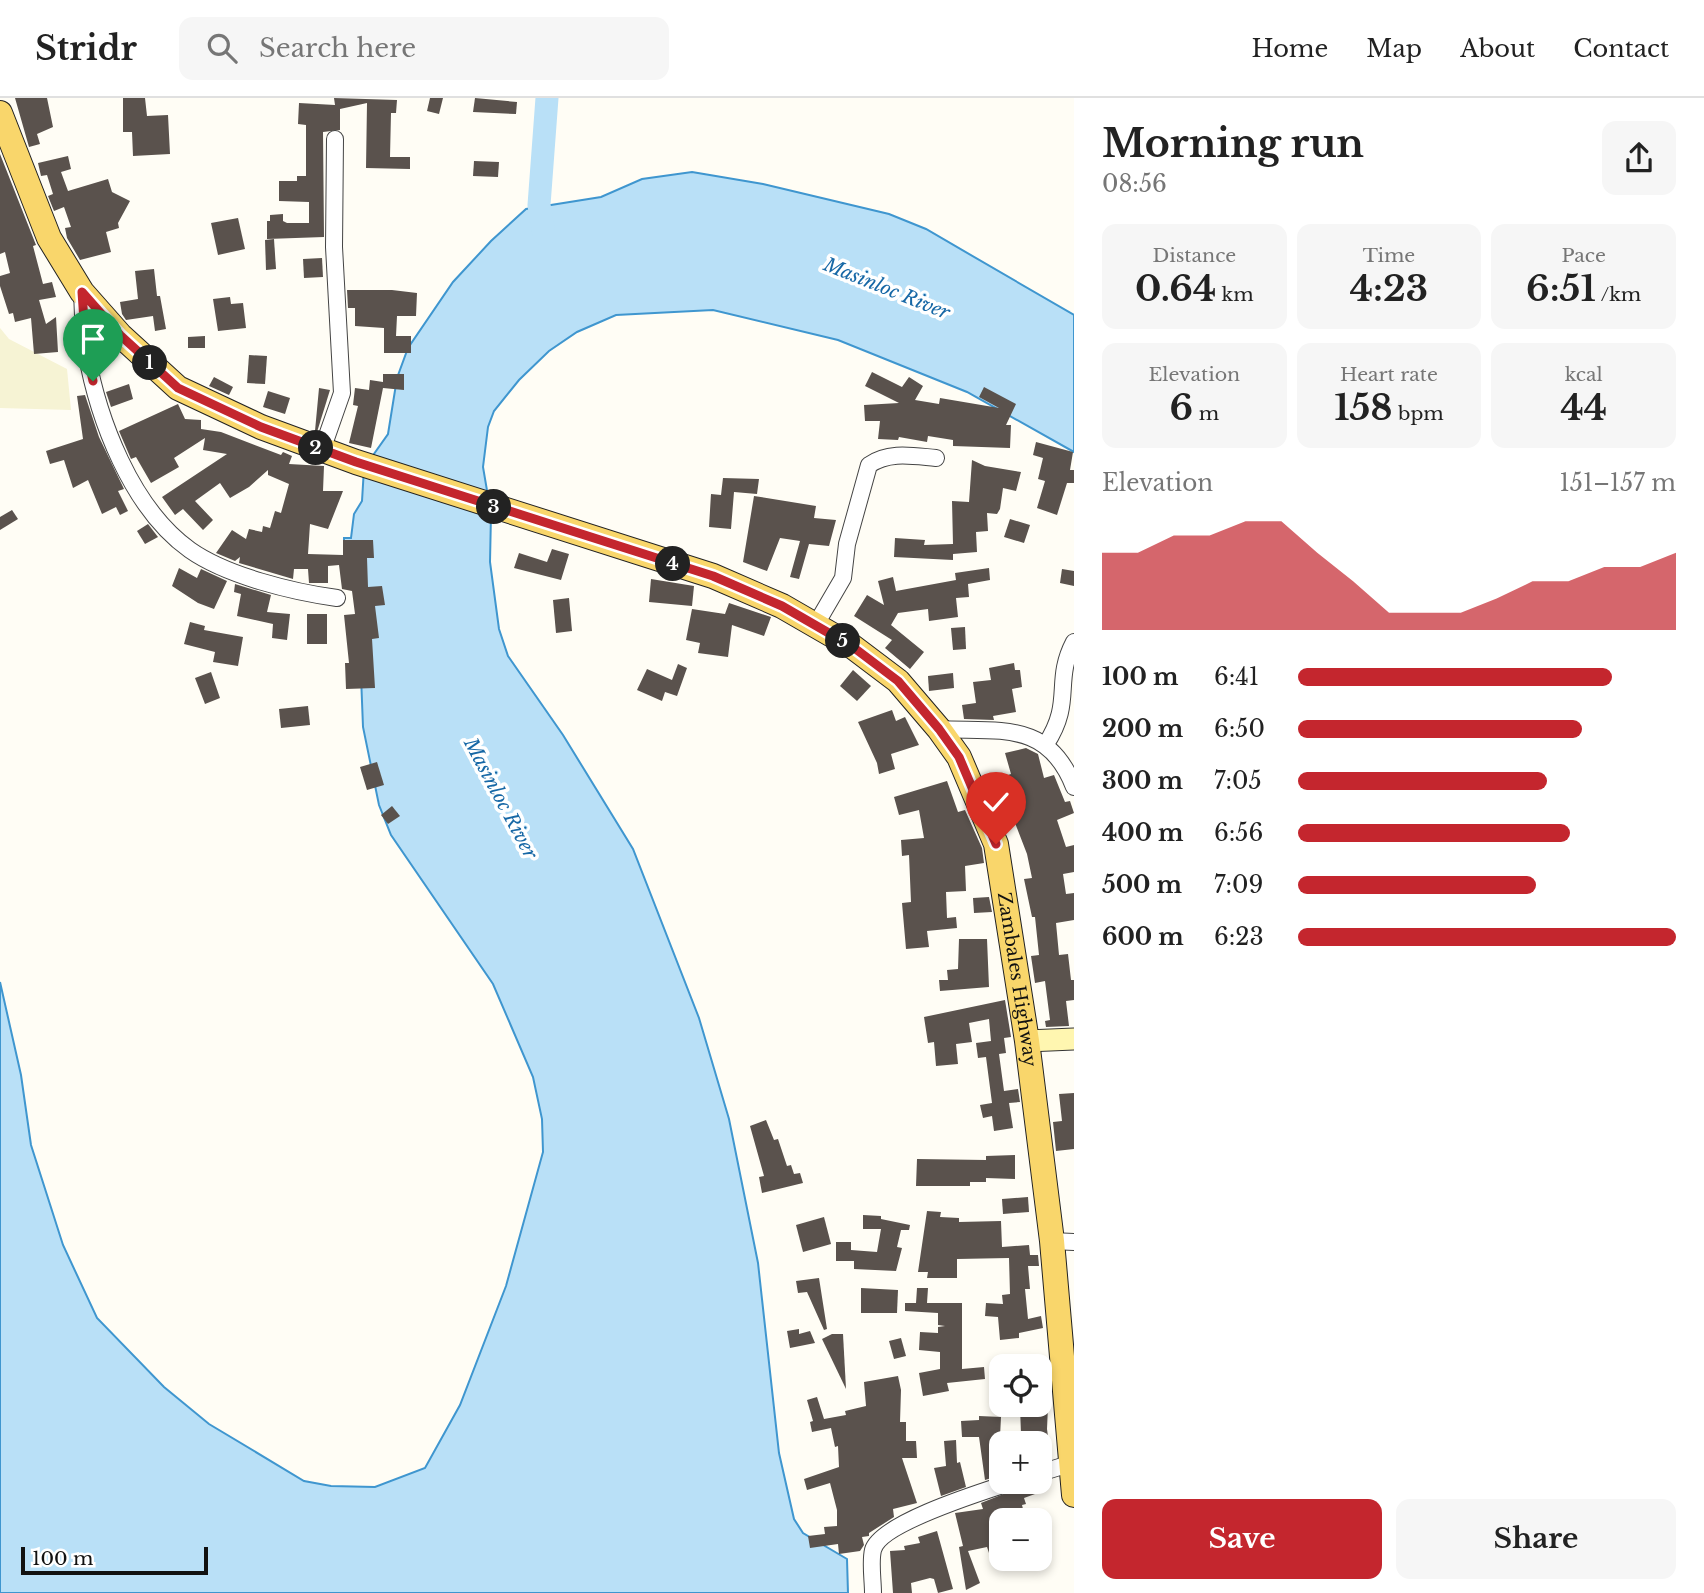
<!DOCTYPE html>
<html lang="en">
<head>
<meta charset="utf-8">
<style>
	:root { --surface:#fff; --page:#f6f6f6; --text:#222; --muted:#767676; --line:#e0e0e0; --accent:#c4262e }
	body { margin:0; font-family:"Libre Baskerville",serif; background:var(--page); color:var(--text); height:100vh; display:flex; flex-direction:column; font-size:26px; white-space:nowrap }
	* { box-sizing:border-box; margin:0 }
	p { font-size:23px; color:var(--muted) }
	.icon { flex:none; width:38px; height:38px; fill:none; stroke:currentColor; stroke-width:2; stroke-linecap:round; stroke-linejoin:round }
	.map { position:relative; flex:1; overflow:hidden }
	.details { display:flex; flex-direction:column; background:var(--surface); width:630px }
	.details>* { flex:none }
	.buttons { position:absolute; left:989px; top:1256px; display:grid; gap:14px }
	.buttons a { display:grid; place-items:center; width:63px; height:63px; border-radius:14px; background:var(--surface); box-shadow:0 4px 10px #0003; font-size:35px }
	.scale { position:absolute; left:21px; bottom:18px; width:187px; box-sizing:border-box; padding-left:7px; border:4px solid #111; border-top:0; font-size:19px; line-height:24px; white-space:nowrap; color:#111; -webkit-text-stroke:5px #fff; paint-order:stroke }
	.pin { position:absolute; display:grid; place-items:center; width:60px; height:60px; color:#fff; margin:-72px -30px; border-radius:50% 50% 50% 0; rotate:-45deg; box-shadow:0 0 7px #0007 }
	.pin .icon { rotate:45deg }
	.km { position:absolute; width:35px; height:35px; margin:-18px; border-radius:50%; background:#222; color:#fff; font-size:19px; line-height:35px; text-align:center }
	.round { display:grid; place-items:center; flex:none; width:74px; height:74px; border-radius:14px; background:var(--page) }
	.head { display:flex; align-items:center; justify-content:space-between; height:119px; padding:0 28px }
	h1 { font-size:38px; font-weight:700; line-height:52px }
	.metrics { display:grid; grid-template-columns:repeat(3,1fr); gap:10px; height:119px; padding:7px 28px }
	.metrics div { display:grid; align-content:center; border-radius:14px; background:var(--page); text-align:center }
	.metrics b { font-size:35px; font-weight:700 }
	.metrics small { font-size:19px; font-weight:400 }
	.metrics p { font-size:19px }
	.chart { height:196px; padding:14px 28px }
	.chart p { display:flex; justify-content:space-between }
	.chart svg { width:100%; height:126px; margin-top:7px; fill:var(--accent); opacity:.7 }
	.cta { display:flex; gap:14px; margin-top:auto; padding:14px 28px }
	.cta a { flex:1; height:80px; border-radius:14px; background:var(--accent); color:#fff; font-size:28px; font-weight:700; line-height:80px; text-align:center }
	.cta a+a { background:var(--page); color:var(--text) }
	ul { padding:0 28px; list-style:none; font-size:23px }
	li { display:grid; grid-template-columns:112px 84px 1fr; align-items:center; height:52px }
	li i { height:18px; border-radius:9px; background:var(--accent) }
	header { display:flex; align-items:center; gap:42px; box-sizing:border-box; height:98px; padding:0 35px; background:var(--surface); border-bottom:2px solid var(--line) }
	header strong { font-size:33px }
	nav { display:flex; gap:38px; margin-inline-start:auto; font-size:24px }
	.search { width:490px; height:63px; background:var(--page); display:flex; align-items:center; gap:18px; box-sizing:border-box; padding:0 24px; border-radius:14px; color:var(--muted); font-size:26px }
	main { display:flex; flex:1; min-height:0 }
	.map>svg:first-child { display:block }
	.farmland { fill:#f6f3d4 }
	.water { fill:#b9e0f7; stroke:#3f96cf; stroke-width:2 }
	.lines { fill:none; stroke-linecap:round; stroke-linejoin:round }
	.river { stroke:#b9e0f7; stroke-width:23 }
	.building { fill:#5a524d }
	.street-casing { stroke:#444; stroke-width:18 }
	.secondary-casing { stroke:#333; stroke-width:23 }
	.primary-casing { stroke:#222; stroke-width:26 }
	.street { stroke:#fff; stroke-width:16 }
	.secondary { stroke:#fff6b0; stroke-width:21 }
	.primary { stroke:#f9d66b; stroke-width:24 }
	.route-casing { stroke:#fff; stroke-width:14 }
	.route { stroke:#c4262e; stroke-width:9 }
	.labels { text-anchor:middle; stroke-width:7; stroke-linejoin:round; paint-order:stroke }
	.street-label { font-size:18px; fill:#111; stroke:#fff }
	.water-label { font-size:19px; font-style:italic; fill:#1768a6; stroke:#fff }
</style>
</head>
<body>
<header>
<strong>Stridr</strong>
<div class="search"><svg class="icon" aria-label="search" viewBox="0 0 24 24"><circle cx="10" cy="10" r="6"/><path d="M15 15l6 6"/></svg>Search here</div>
<nav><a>Home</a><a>Map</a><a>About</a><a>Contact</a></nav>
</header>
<main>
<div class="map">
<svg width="1074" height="1495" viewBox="0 0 1074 1495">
	<rect width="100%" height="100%" fill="#fffdf5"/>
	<polygon class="farmland" points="0,230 9,241 67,271 71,312 0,310"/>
	<polygon class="water" points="692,74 763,86 889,116 926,131 1074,217 1074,354 967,294 838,242 713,212 616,217 577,234 549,253 519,282 494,313 488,329 483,369 491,416 490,464 499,531 508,558 563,637 633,751 699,920 729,1021 758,1165 779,1355 794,1421 803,1435 847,1461 848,1495 0,1495 0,884 21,977 31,1047 63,1147 97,1220 164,1289 209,1326 304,1383 331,1388 375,1389 425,1370 460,1307 506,1188 543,1054 542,1021 533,979 493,886 391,737 379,707 363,629 358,501 344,452 344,440 351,440 354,416 362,403 364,370 388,336 397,280 408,250 453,184 491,143 526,111 601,99 642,81"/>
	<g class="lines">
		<polyline class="river" points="544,136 539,107 547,0"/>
	</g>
	<g class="building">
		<polygon points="15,0 47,0 53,29 37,36 40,46 29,49"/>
		<polygon points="123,0 145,0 147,18 168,17 170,56 133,58 132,34 123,34"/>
		<polygon points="334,0 397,2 396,15 391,15 390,59 410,59 410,71 366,70 367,5 340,11 340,32 323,34 324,139 267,141 267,123 270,123 270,117 283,116 283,123 287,125 309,125 309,104 279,103 279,83 297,83 297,78 306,78 306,27 298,26 299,5 335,7"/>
		<polygon points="430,0 443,0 439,16 427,13"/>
		<polygon points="475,0 517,4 516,16 473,14"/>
		<polygon points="0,56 36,147 33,148 43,186 52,184 56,199 39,202 46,226 56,219 58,254 34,256 31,220 15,224 13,215 9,216 0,188 0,178 10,175 5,154 0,156"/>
		<polygon points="68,58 71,71 61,74 68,93 108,81 112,94 130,103 118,125 119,130 106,134 111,154 80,162 67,140 65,130 71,129 64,109 54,113 48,98 53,96 47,77 41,78 38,65"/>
		<polygon points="474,63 499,64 498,79 473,78"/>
		<polygon points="238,120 245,151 218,157 211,125"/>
		<polygon points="274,141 276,171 266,172 265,142"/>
		<polygon points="322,160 323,179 304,180 303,161"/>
		<polygon points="154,171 157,198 160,198 166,231 155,233 153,218 126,222 122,216 120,204 138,201 135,173"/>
		<polygon points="347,192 392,192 417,195 416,218 397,218 396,238 411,238 411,255 384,255 384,230 355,228 355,210 348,210"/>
		<polygon points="230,199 231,206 243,205 246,230 218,233 213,201"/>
		<polygon points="205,238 205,250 188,250 188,239"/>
		<polygon points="249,257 267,258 265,286 247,285"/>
		<polygon points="872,274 902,289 909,279 923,288 915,302 939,306 940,300 999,310 979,299 984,289 1016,306 1006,327 1011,327 1010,350 953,348 953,342 928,338 927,344 899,339 898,342 878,341 880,323 865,323 864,307 899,305 865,288"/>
		<polygon points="383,276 404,276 404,292 383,290 371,350 349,345 358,308 353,307 355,290 369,292 370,282 383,284"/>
		<polygon points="214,279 233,289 229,297 209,288"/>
		<polygon points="129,286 133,301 111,309 106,294"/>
		<polygon points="319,290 330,292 317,334 315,333"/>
		<polygon points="268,293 290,300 285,316 263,309"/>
		<polygon points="85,297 99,339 124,391 118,393 128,413 120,417 116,409 102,416 88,382 73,390 64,362 50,366 46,353 83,341 77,298"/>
		<polygon points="178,306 185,321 201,322 201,331 221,334 281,357 283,354 292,358 289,366 324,368 323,393 343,393 328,431 310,426 308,456 343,457 343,442 373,442 374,460 367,460 368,489 382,488 385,507 375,508 379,540 372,541 375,590 346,591 345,565 349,565 344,517 355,516 352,493 342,491 339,467 328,468 328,485 309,485 308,471 294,471 293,481 239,465 240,459 235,463 216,455 232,432 246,441 249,431 262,434 263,428 270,430 275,413 281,415 289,386 268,377 268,372 249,389 230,400 220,385 195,403 213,422 203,432 183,411 175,417 162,399 227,356 203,352 205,340 174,360 179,369 151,385 136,359 131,361 119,333"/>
		<polygon points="1036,344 1073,354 1070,372 1074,372 1074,385 1067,385 1057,417 1037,410 1045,383 1038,381 1043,360 1033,357"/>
		<polygon points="972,362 985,368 1021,374 1016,393 1003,390 1000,411 997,416 987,415 988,433 976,434 977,454 953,456 953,462 894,459 895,440 925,442 924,447 953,446 952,403 969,404"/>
		<polygon points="723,380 759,381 757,396 734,394 731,431 709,429 711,396 721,397"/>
		<polygon points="754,398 816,408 814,420 836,422 829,448 809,446 799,481 790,479 800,443 780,440 767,473 743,464"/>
		<polygon points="12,412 18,421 0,432 0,419"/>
		<polygon points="1010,421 1030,427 1024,445 1004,439"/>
		<polygon points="148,426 158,439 145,446 137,433"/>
		<polygon points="552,451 569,456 561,482 514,470 519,455 547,464"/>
		<polygon points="179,470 197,480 201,471 227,483 214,511 198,505 172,488"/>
		<polygon points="989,470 990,482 968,486 969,499 956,500 958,519 929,523 928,511 898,515 891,527 924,554 910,571 885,550 892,542 854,518 867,497 884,507 878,483 893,479 896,493 956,482 955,475"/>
		<polygon points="1062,471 1074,473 1074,488 1060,485"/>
		<polygon points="651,481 694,488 692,508 649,504"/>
		<polygon points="235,486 271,497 267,514 290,516 287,542 272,540 273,526 237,518 241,496 234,494"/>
		<polygon points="569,500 572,533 556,535 553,502"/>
		<polygon points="729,505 771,519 764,538 732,527 728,559 698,555 700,545 686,542 692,511 725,516"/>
		<rect x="307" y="516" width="20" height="30"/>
		<polygon points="190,524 205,528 204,532 243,539 238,568 213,564 215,554 184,546"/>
		<polygon points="965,529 966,551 953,552 951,530"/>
		<polygon points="1014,565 1015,572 1020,572 1022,589 1012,591 1016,614 993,618 994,622 964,621 962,607 976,605 973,584 991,582 989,570"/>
		<polygon points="678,566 687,570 677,598 665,594 662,603 637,592 647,571 672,582"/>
		<polygon points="853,572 871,588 857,603 840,588"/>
		<polygon points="211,574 220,600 205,606 195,580"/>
		<polygon points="953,575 954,590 929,593 928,578"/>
		<polygon points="308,608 310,627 281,630 279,611"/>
		<polygon points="892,612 896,623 905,619 919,647 891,656 895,671 879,676 877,665 858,624"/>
		<polygon points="1026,650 1038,656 1044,680 1054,677 1065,704 1070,703 1074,715 1057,722 1066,749 1074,747 1074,774 1063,776 1066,796 1074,795 1074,822 1056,825 1059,857 1068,856 1071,882 1074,882 1074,902 1066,903 1069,928 1046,929 1045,923 1050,922 1045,883 1035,885 1031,858 1039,857 1035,819 1032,819 1024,781 1032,780 1027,756 1010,712 1003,714 992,682 1011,676 1005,655"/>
		<polygon points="377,664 384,687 367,692 360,669"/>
		<polygon points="947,683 958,714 965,712 982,750 984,765 965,768 966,793 946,794 947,820 956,819 957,830 927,833 929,849 906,851 902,805 911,804 909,757 902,758 901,742 924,740 919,712 899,717 894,699"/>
		<polygon points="392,708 400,718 388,726 381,717"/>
		<polygon points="989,799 992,814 974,815 973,800"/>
		<polygon points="959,841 987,841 989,889 940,893 939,882 948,882 947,872 958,871"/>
		<polygon points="1005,902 1011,939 1004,940 1006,955 999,956 1004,993 1018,991 1020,1004 1009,1005 1013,1030 994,1033 992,1018 983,1020 980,1007 992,1005 986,959 978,960 976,945 991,943 989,921 969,925 972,944 956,946 958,966 936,968 934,944 928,945 924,919"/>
		<polygon points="1074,995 1074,1051 1056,1053 1053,1024 1062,1023 1059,996"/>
		<polygon points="766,1022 774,1042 778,1041 787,1068 791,1067 794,1076 800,1075 803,1085 762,1095 759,1079 764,1078 750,1028"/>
		<polygon points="1015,1057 1015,1081 986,1080 986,1084 970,1084 970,1088 916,1088 917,1061 986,1062 986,1058"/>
		<polygon points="1028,1099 1029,1114 1003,1116 1002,1101"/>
		<polygon points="927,1113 941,1114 940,1119 959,1120 959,1124 1001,1123 1002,1149 1029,1147 1030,1157 1038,1157 1039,1168 1028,1168 1030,1191 1025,1191 1028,1221 1041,1218 1043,1230 1019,1235 1019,1240 1000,1242 998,1219 985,1218 986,1205 1003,1206 1002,1197 1010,1196 1009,1160 957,1161 957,1180 927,1180 928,1174 918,1174"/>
		<polygon points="863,1117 881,1118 881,1121 910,1127 909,1132 901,1132 897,1149 902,1150 896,1173 854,1171 854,1163 836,1163 836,1144 851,1144 851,1152 877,1154 881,1131 863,1131"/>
		<polygon points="824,1119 831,1146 803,1154 796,1127"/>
		<polygon points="819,1180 827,1231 824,1232 807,1194 798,1195 796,1183"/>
		<polygon points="861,1190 898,1192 897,1215 861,1215"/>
		<polygon points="917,1190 928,1190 927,1205 962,1205 962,1271 984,1269 985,1281 947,1285 949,1293 923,1298 919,1275 940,1271 940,1254 919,1252 920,1234 938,1235 938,1229 945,1228 938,1227 938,1215 905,1213 905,1205 916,1205"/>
		<polygon points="799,1231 799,1236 810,1233 815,1245 790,1250 787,1233"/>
		<polygon points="832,1236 843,1236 846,1291 822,1241"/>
		<polygon points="901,1240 906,1258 894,1261 889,1243"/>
		<polygon points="898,1278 901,1292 900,1324 906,1324 906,1343 916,1343 917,1360 902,1360 917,1405 893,1411 894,1419 869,1435 869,1438 862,1439 864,1447 860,1453 839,1456 838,1446 810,1450 808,1438 825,1436 824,1429 837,1428 837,1412 830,1385 807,1392 804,1381 839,1369 838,1348 835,1349 831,1330 812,1334 810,1324 813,1323 807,1302 817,1299 824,1321 846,1317 845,1313 866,1308 864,1284"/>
		<polygon points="1048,1308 1047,1331 1050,1354 1040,1355 1040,1346 1001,1346 1001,1377 985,1382 979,1339 962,1339 961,1323 979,1322 979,1318 1001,1319 1000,1339 1021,1336 1020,1309"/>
		<polygon points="956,1342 957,1365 960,1364 966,1389 941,1398 934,1370 946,1368 944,1343"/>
		<polygon points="1031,1385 1035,1396 1024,1400 1026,1406 1022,1407 1026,1423 1001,1423 1001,1453 989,1455 987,1449 968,1453 980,1485 966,1492 959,1449 963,1448 955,1415 983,1411 981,1405"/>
		<polygon points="937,1433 953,1491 938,1495 934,1481 930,1480 911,1485 912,1495 893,1495 890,1453 905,1452 904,1448 920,1445 918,1439"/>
	</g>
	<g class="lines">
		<defs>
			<g id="street">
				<path d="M 82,194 C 83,213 83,234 86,253 C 98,321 131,410 190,452 C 227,478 293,494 337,500"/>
				<polyline points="322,352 342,295 334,149 335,41"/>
				<path d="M 815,528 L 843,480 L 847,446 L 869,367 C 889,353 913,358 936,360"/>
				<path d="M 939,631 C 1000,634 1048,622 1074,689"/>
				<path d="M 1046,646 C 1074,603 1053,584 1074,544"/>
				<polyline points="1052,1143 1074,1144"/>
				<polyline points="1040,1375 1069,1366"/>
				<path d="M 873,1495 C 873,1482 870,1464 873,1452 C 880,1425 985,1393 1012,1384"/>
			</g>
			<polyline id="secondary" points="1027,943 1074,941"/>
			<g id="primary">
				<path id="s1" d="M 0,15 L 49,140 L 82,194 L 120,237 L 178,290 L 261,329 L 356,364 L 713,478 L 782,508 L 853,549 L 898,583 L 939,631 L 959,659 L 996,746 L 1027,943 L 1052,1143 L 1074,1397"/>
			</g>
		</defs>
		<use href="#street" class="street-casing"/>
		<use href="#secondary" class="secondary-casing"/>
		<use href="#primary" class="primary-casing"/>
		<use href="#street" class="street"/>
		<use href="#secondary" class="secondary"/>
		<use href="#primary" class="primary"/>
	</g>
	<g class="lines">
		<defs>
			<polyline id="route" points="93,283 86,251 82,194 120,237 178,290 261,329 356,364 713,478 782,508 853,549 898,583 939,631 959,659 996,746"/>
		</defs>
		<use href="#route" class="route-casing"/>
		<use href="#route" class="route"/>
	</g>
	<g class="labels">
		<g class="street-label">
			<text dy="6" stroke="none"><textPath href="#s1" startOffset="1444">Zambales Highway</textPath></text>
		</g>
		<g class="water-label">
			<text transform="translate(887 190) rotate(22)" y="7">Masinloc River</text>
			<text transform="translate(501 700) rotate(62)" y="7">Masinloc River</text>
		</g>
	</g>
</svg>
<div class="buttons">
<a><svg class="icon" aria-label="locate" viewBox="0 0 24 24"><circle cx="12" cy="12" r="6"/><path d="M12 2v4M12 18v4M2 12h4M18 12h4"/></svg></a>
<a>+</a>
<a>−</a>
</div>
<div class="scale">100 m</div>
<div class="pin" style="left:93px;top:283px;background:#1e9e55"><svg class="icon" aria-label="arrive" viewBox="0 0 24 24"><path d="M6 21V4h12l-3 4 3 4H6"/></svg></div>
<div class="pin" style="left:996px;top:746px;background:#d93025"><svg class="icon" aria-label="check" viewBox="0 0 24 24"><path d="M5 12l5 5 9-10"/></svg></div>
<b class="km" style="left:150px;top:265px">1</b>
<b class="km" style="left:316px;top:350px">2</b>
<b class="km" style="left:494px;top:409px">3</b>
<b class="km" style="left:673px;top:466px">4</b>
<b class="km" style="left:843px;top:543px">5</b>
</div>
<section class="details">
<div class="head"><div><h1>Morning run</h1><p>08:56</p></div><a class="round"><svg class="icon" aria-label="share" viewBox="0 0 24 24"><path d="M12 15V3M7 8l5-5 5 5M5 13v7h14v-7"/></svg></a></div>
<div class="metrics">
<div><p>Distance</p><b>0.64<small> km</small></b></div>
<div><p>Time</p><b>4:23</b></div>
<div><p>Pace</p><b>6:51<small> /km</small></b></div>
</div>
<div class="metrics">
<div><p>Elevation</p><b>6<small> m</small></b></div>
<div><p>Heart rate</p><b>158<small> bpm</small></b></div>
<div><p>kcal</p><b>44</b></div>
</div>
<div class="chart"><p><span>Elevation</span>151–157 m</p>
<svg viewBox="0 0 160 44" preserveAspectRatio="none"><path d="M0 44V17L10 17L20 11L30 11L40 6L50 6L60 17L70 27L80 38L90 38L100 38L110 33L120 27L130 27L140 22L150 22L160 17V44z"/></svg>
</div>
<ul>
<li><b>100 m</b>6:41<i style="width:83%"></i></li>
<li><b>200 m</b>6:50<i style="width:75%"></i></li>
<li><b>300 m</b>7:05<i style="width:66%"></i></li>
<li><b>400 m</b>6:56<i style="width:72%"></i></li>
<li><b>500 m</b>7:09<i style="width:63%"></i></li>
<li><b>600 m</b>6:23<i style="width:100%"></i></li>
</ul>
<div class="cta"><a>Save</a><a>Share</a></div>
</section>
</main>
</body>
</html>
